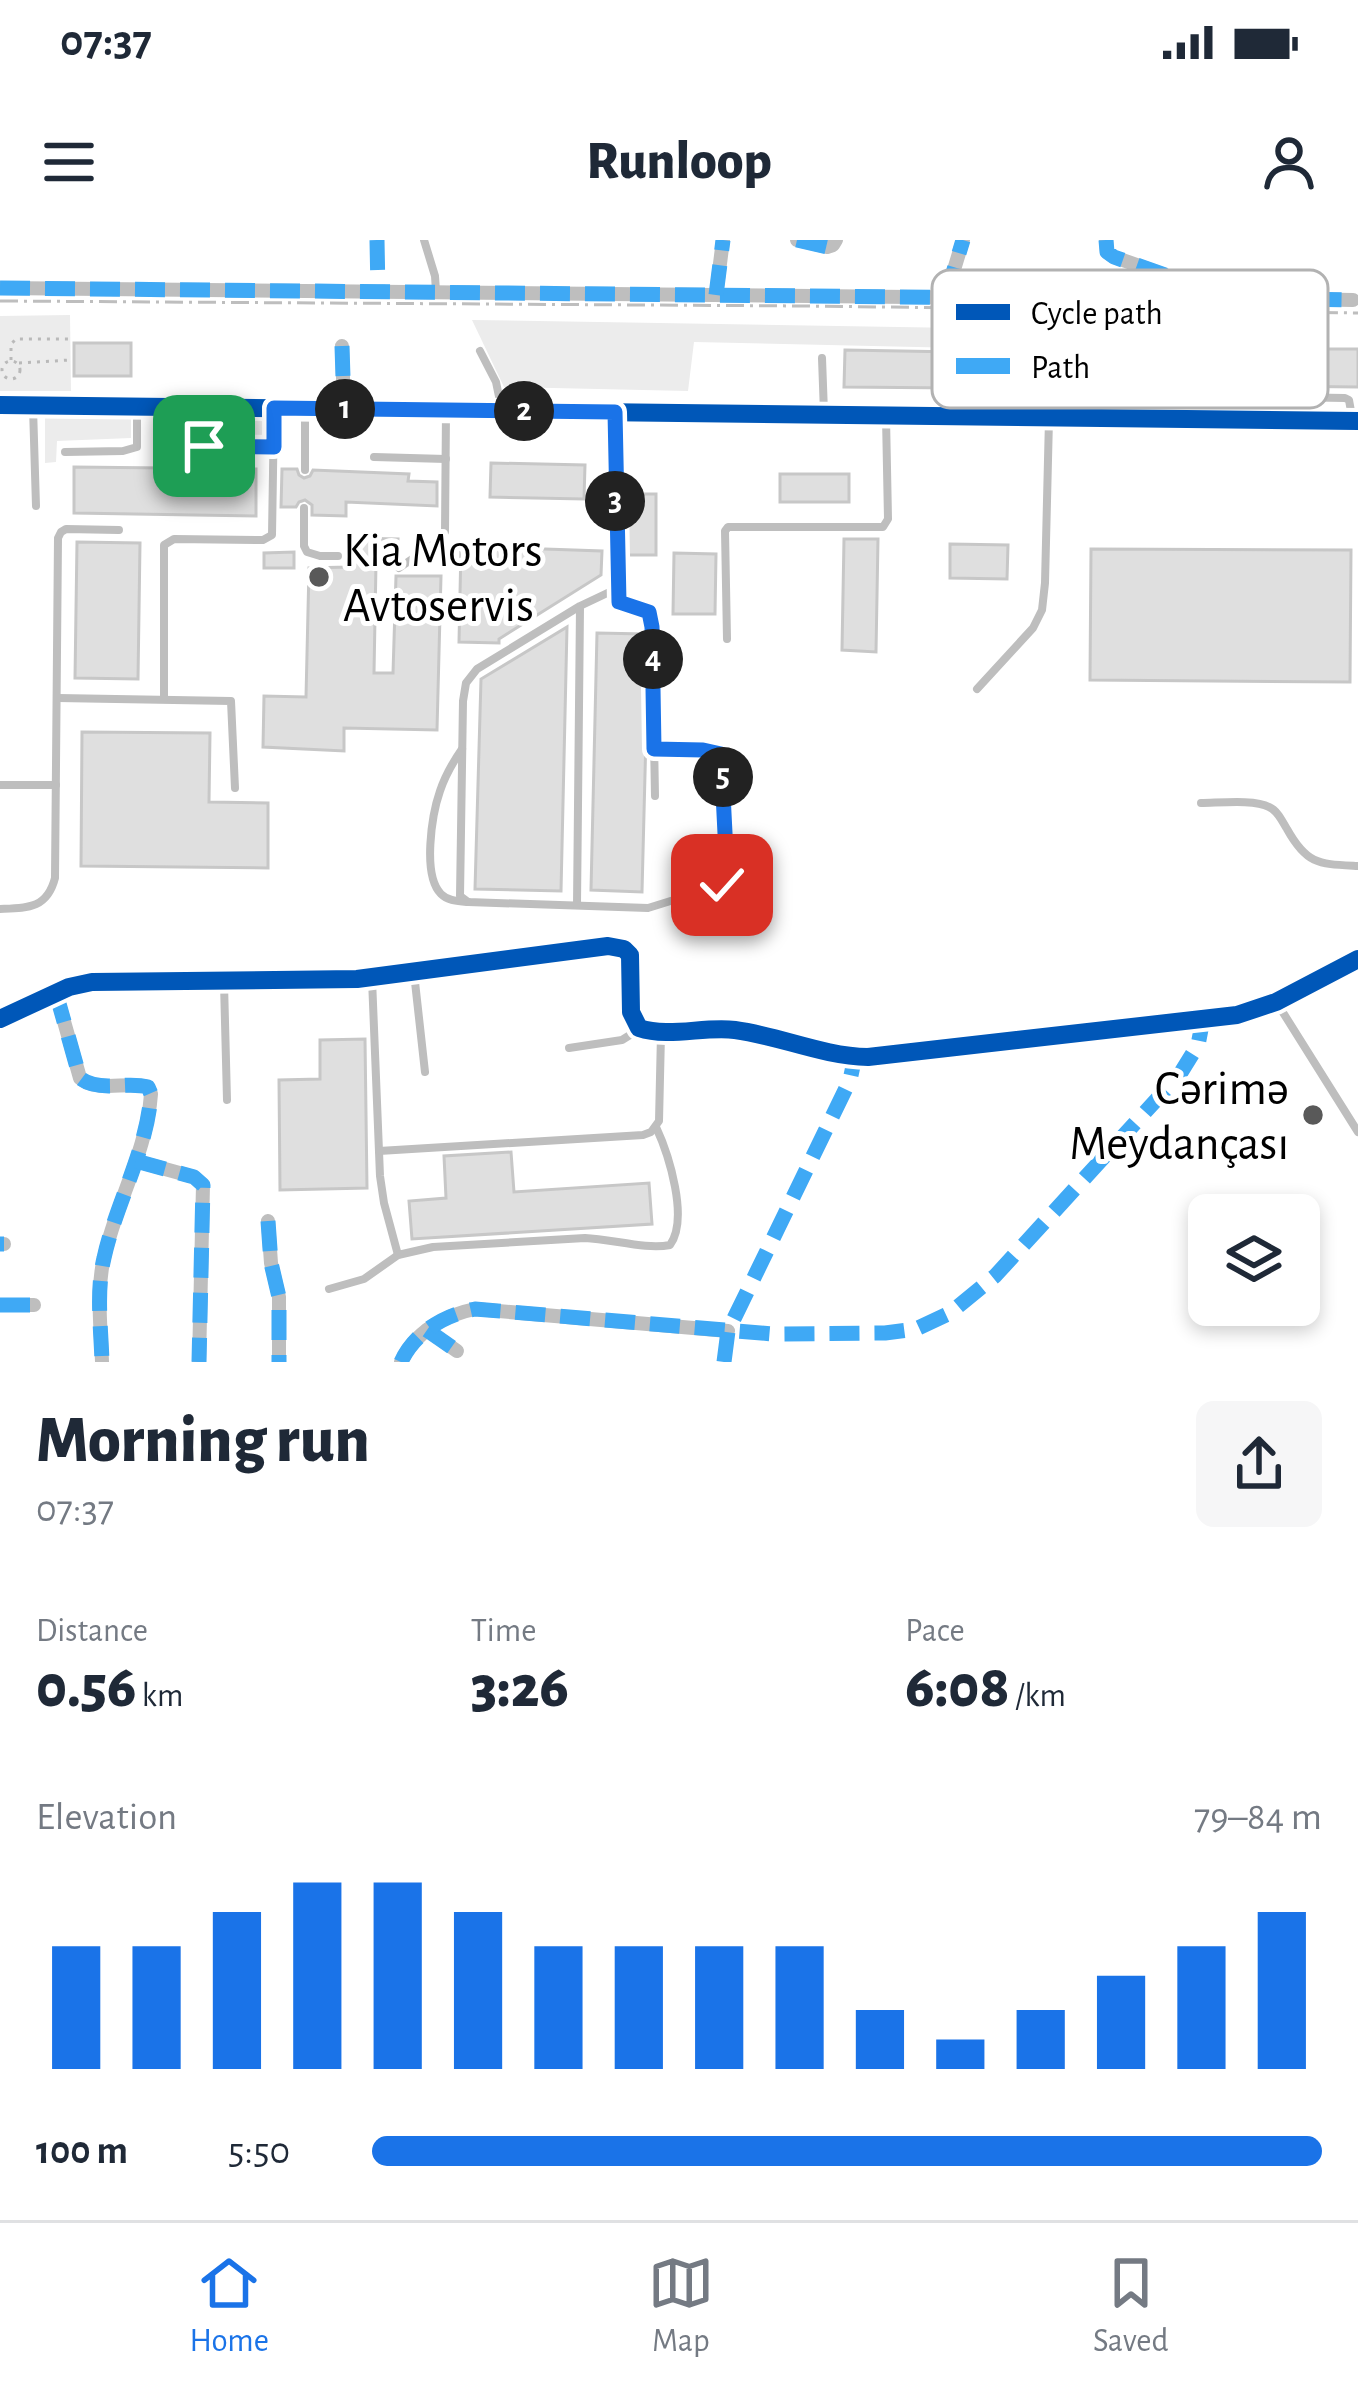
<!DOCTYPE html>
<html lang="en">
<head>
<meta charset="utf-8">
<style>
	:root { --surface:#fff; --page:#f6f6f7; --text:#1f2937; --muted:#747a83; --line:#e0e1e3; --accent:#1a73e8 }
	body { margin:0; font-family:"Alegreya Sans",sans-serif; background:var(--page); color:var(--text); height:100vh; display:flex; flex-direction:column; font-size:45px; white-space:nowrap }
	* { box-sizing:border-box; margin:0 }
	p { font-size:39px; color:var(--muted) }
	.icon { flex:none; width:66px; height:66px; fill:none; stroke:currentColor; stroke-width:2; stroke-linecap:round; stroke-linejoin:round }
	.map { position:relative; height:1122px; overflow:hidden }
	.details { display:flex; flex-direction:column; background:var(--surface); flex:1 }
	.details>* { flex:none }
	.controls { position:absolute; left:1188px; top:954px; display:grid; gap:24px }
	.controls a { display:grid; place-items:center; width:132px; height:132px; border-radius:18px; background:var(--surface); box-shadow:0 6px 18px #0003; font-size:60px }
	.pin { position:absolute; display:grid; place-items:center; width:102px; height:102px; color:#fff; margin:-51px; border-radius:24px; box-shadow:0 6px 18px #0006 }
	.km { position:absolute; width:60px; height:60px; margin:-30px; border-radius:50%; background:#222; color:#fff; font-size:33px; line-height:60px; text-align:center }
	.round { display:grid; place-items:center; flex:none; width:126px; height:126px; border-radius:18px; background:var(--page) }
	.head { display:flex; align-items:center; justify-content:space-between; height:204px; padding:0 36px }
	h1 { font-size:66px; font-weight:800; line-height:90px }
	.metrics { display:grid; grid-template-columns:repeat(3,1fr); gap:18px; height:204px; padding:12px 36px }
	.metrics div { display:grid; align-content:center }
	.metrics b { font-size:60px; font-weight:800 }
	.metrics small { font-size:33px; font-weight:400 }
	.metrics p { font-size:33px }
	.chart { height:336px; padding:24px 36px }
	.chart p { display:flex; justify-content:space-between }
	.chart svg { width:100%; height:216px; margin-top:12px; stroke:var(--accent); stroke-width:6 }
	ul { padding:0 36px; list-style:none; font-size:39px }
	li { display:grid; grid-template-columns:192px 144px 1fr; align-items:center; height:90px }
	li i { height:30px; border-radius:15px; background:var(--accent) }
	.status { display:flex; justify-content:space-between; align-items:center; height:84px; padding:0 60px; background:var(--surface); direction:ltr }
	.status svg { height:33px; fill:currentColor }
	header { display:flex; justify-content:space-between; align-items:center; height:156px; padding:0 36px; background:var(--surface); font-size:54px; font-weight:800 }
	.menu { display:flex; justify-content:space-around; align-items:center; height:168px; border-top:3px solid var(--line); background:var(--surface); font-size:33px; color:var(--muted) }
	.menu a { display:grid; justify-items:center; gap:6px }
	.menu .on { color:var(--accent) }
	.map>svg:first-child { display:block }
	.green { fill:#ececec }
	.building { fill:#dfdfdf; stroke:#c7c7c7; stroke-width:3 }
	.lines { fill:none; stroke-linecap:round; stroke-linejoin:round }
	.path { stroke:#b9b9b9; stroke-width:3; stroke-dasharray:3 6; stroke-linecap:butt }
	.service { stroke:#bebebe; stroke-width:8 }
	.minor { stroke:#bebebe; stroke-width:14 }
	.tertiary { stroke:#bebebe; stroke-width:18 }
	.rail { stroke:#bebebe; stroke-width:3; stroke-dasharray:18 6 3 6; stroke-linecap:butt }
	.quiet { stroke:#3fa9f5; stroke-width:15; stroke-dasharray:30 15; stroke-linecap:butt }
	.cycleway-casing { stroke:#fff; stroke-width:26 }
	.cycleway { stroke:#0057b8; stroke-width:18 }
	.route-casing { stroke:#fff; stroke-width:24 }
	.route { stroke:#1a73e8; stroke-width:15 }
	.poi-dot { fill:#595959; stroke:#fff; stroke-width:4.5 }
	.labels { text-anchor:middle; stroke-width:10; stroke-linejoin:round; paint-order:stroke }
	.poi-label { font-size:48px; fill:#000; stroke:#fff; text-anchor:start }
	.key { fill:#fff; stroke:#b2b2b2; stroke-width:3 }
	.key-label { font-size:33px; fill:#000 }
</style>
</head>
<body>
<div class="status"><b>07:37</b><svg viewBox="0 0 49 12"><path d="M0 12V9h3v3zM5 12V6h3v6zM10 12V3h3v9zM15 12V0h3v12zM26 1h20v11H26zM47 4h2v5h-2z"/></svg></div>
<header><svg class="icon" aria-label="menu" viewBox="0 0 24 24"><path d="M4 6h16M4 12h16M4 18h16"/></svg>Runloop<svg class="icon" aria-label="person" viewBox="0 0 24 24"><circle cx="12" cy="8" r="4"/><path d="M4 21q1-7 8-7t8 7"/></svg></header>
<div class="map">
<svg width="1358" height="1122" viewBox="0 0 1358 1122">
	<rect width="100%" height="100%" fill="#fff"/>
	<g class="green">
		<polygon points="70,75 71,151 0,151 0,76"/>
		<polygon points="472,80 959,88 961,108 694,102 688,151 504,147"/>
		<polygon points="45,178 131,179 131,198 57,201 56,222 45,223"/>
		<rect x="153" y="180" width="33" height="36"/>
		<polygon points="205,180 265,180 266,199 205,198"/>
	</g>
	<g class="building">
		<rect x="74" y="103" width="57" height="33"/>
		<polygon points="971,109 1358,109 1358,147 1064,144 1064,120 971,120"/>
		<polygon points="845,110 956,112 956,148 844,147"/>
		<polygon points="491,223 585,225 584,259 490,257"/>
		<polygon points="74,227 256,229 256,276 74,273"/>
		<polygon points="282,229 297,229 299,235 304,238 310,236 313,230 409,234 408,241 437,242 437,266 346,262 346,276 312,275 312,265 305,260 299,262 296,267 281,267"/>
		<rect x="780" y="234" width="69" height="28"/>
		<rect x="627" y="254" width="29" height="61"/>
		<polygon points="349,298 398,299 397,319 392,324 376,323 374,433 393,433 396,336 441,336 437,490 344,488 344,511 263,507 264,456 306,457 309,328 348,327"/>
		<polygon points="844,299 878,299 876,412 842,410"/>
		<polygon points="77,302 140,303 138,439 75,438"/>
		<polygon points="950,304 1008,305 1007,339 950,338"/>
		<polygon points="461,306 602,311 601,335 499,399 499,403 459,402"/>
		<polygon points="1091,309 1351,310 1350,442 1090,440"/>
		<polygon points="294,312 294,328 264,328 264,313"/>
		<polygon points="674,313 716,314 715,374 673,374"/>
		<polygon points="567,387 561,651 475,649 481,439"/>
		<polygon points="597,393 644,394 646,495 642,652 591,650"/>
		<polygon points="82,492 210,493 209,562 268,563 268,628 81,626"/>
		<polygon points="365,799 367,948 280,950 279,840 320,839 320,800"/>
		<polygon points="511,912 514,952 649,943 652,984 412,999 409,961 446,958 444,916"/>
	</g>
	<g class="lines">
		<g class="path">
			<polyline points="11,120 11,104 16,99 70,99"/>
			<circle cx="11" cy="130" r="9"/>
			<polyline points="19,123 70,120"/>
		</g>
		<g class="service">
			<polyline points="424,0 435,36 436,51"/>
			<polyline points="480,111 496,142 502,171"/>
			<polyline points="822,118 824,173"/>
			<polyline points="33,167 36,266"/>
			<polyline points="198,169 199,198 204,206 274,207"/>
			<polyline points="615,173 618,348 580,366 477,429 466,443 463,461 460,656 468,662 648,668 722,645 726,613 721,514 702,510 654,509"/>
			<polyline points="1013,176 1013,135"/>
			<polyline points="1078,176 1078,160 1086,154 1345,158 1349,160 1352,177"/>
			<polyline points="65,212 123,211 137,207 137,168"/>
			<polyline points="374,217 446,219"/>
			<polyline points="305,230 305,170"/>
			<polyline points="304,268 304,306 307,312 320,316 338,316"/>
			<polyline points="399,328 437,302 445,292 446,172"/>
			<polyline points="618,348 619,362 649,372 652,387 655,556"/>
			<polyline points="727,399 725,291 728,287 883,287 888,279 886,177"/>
			<polyline points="977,449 1033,388 1042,370 1045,343 1049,179"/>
			<polyline points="58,458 231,461 235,548"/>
			<polyline points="164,458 164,305 174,299 263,300 272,295 274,170"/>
			<path d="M 462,509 C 453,522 445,536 440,551 C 432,574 422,635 441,654 C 448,661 458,661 468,662"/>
			<polyline points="0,545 56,545"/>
			<path d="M 1201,563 C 1218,563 1255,559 1269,567 C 1278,571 1282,581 1287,589 C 1307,625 1319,624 1358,626"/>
			<polyline points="577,665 580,367"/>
			<path d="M 0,669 C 27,668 47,669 55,638 L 58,298 L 61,292 L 66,289 L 119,290"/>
			<polyline points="414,733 425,832"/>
			<polyline points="372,739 380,936 384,963 398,1015"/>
			<polyline points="224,743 227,860"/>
			<polyline points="1277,763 1358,892"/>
			<polyline points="569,808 622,800 638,790"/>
			<polyline points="379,911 643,895 651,892 659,881 661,794"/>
			<path d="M 329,1049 L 364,1039 L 398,1015 L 433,1007 L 585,998 C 612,999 646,1010 670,1005 C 689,979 669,915 656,887"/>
		</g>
		<g class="minor">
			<polyline points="797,0 827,7 833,5 836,0"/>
			<polyline points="1106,0 1107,12 1114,17 1222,55 1236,58 1353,60"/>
			<polyline points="0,48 1010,58"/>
			<polyline points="716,55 723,0"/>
			<polyline points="950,57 953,33 963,0"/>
			<polyline points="342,106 344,169"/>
			<path d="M 56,753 L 80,838 C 98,853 126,841 148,847 L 151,854 C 147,911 116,963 104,1018 C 96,1051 101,1088 102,1122"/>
			<path d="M 0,779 L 69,747 L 92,742 L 357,739 L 608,706 L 624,709 L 630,715 L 631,772 L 639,788 C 669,798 704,786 735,790 C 780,796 822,816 868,817 L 1237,775 L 1276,762 L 1358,719"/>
			<polyline points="136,921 194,937 203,945 199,1122"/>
			<polyline points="268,981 271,1023 279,1057 279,1122"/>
			<polyline points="0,1004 4,1004"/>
			<polyline points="0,1065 34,1065"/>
			<polyline points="427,1090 457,1111"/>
			<path d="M 401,1122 C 414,1093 444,1075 475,1069 L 728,1091"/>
		</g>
		<polyline class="tertiary" points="0,165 1358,181"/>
		<polyline class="rail" points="0,61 805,66 1358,73"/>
		<g class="quiet">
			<polyline points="377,0 378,52"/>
			<polyline points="797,0 827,7 833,5 836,0"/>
			<polyline points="1106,0 1107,12 1114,17 1222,55 1236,58 1353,60"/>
			<polyline points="0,48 1010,58"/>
			<polyline points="716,55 723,0"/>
			<polyline points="950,57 953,33 963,0"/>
			<polyline points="342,106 344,169"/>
			<path d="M 56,753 L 80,838 C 98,853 126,841 148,847 L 151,854 C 147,911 116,963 104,1018 C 96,1051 101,1088 102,1122"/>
			<polyline points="136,921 194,937 203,945 199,1122"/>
			<polyline points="268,981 271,1023 279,1057 279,1122"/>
			<polyline points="0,1004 4,1004"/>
			<polyline points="0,1065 34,1065"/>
			<polyline points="427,1090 457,1111"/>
			<path d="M 401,1122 C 414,1093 444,1075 475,1069 L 773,1094 L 885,1093 L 916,1089 L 950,1073 L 995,1036 L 1180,834 L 1198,805 L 1203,779"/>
			<polyline points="724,1122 728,1091 850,840 855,817"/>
		</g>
		<defs>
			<g id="cycleway">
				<polyline points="0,165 1358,181"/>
				<path d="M 0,779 L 69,747 L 92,742 L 357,739 L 608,706 L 624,709 L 630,715 L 631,772 L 639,788 C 669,798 704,786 735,790 C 780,796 822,816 868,817 L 1237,775 L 1276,762 L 1358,719"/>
			</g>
		</defs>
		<use href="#cycleway" class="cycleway-casing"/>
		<use href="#cycleway" class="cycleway"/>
	</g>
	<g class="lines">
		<defs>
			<polyline id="route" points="204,206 274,207 274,168 615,172 619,362 649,372 652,387 654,509 703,510 721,514 726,613 722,645"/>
		</defs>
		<use href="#route" class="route-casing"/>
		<use href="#route" class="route"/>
	</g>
	<g class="poi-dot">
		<circle cx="319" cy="337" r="12"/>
		<circle cx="1313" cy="875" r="12"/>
	</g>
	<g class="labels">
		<g class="poi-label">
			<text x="343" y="326">Kia Motors<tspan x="343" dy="55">Avtoservis</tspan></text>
			<text x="1289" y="864" text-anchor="end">Cərimə<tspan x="1289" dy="55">Meydançası</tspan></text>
		</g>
	</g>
	<rect x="932" y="30" width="396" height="138" rx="18" class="key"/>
	<rect x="956" y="64" width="54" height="16" fill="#0057b8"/>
	<rect x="956" y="118" width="54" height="16" fill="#3fa9f5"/>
	<g class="key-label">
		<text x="1031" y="84">Cycle path</text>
		<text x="1031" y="138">Path</text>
	</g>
</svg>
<div class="controls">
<a><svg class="icon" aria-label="layers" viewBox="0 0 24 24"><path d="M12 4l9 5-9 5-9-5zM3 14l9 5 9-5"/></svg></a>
</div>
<div class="pin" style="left:204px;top:206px;background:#1e9e55"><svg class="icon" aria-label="arrive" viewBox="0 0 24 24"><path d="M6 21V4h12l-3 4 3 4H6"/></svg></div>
<div class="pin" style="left:722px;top:645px;background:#d93025"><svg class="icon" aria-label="check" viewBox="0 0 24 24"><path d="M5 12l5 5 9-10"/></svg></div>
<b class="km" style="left:345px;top:169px">1</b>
<b class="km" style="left:524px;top:171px">2</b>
<b class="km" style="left:615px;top:261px">3</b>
<b class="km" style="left:653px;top:419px">4</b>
<b class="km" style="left:723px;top:537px">5</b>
</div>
<section class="details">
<div class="head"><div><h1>Morning run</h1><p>07:37</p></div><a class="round"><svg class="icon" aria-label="share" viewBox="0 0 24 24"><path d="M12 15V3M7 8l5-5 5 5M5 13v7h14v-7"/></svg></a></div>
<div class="metrics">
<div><p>Distance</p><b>0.56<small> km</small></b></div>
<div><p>Time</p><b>3:26</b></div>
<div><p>Pace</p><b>6:08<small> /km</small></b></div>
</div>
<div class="chart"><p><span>Elevation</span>79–84 m</p>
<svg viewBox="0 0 160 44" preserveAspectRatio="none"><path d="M5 44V19M15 44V19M25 44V12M35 44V6M45 44V6M55 44V12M65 44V19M75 44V19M85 44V19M95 44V19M105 44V32M115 44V38M125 44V32M135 44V25M145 44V19M155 44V12"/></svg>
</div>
<ul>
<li><b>100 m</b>5:50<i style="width:100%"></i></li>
</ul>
</section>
<nav class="menu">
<a class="on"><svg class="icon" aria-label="home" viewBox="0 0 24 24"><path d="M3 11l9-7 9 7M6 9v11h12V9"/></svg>Home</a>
<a><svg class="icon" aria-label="map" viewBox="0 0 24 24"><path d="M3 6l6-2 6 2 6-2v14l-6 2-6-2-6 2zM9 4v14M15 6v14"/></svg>Map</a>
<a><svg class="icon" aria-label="saved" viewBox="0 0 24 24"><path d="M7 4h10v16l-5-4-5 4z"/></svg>Saved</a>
</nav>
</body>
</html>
